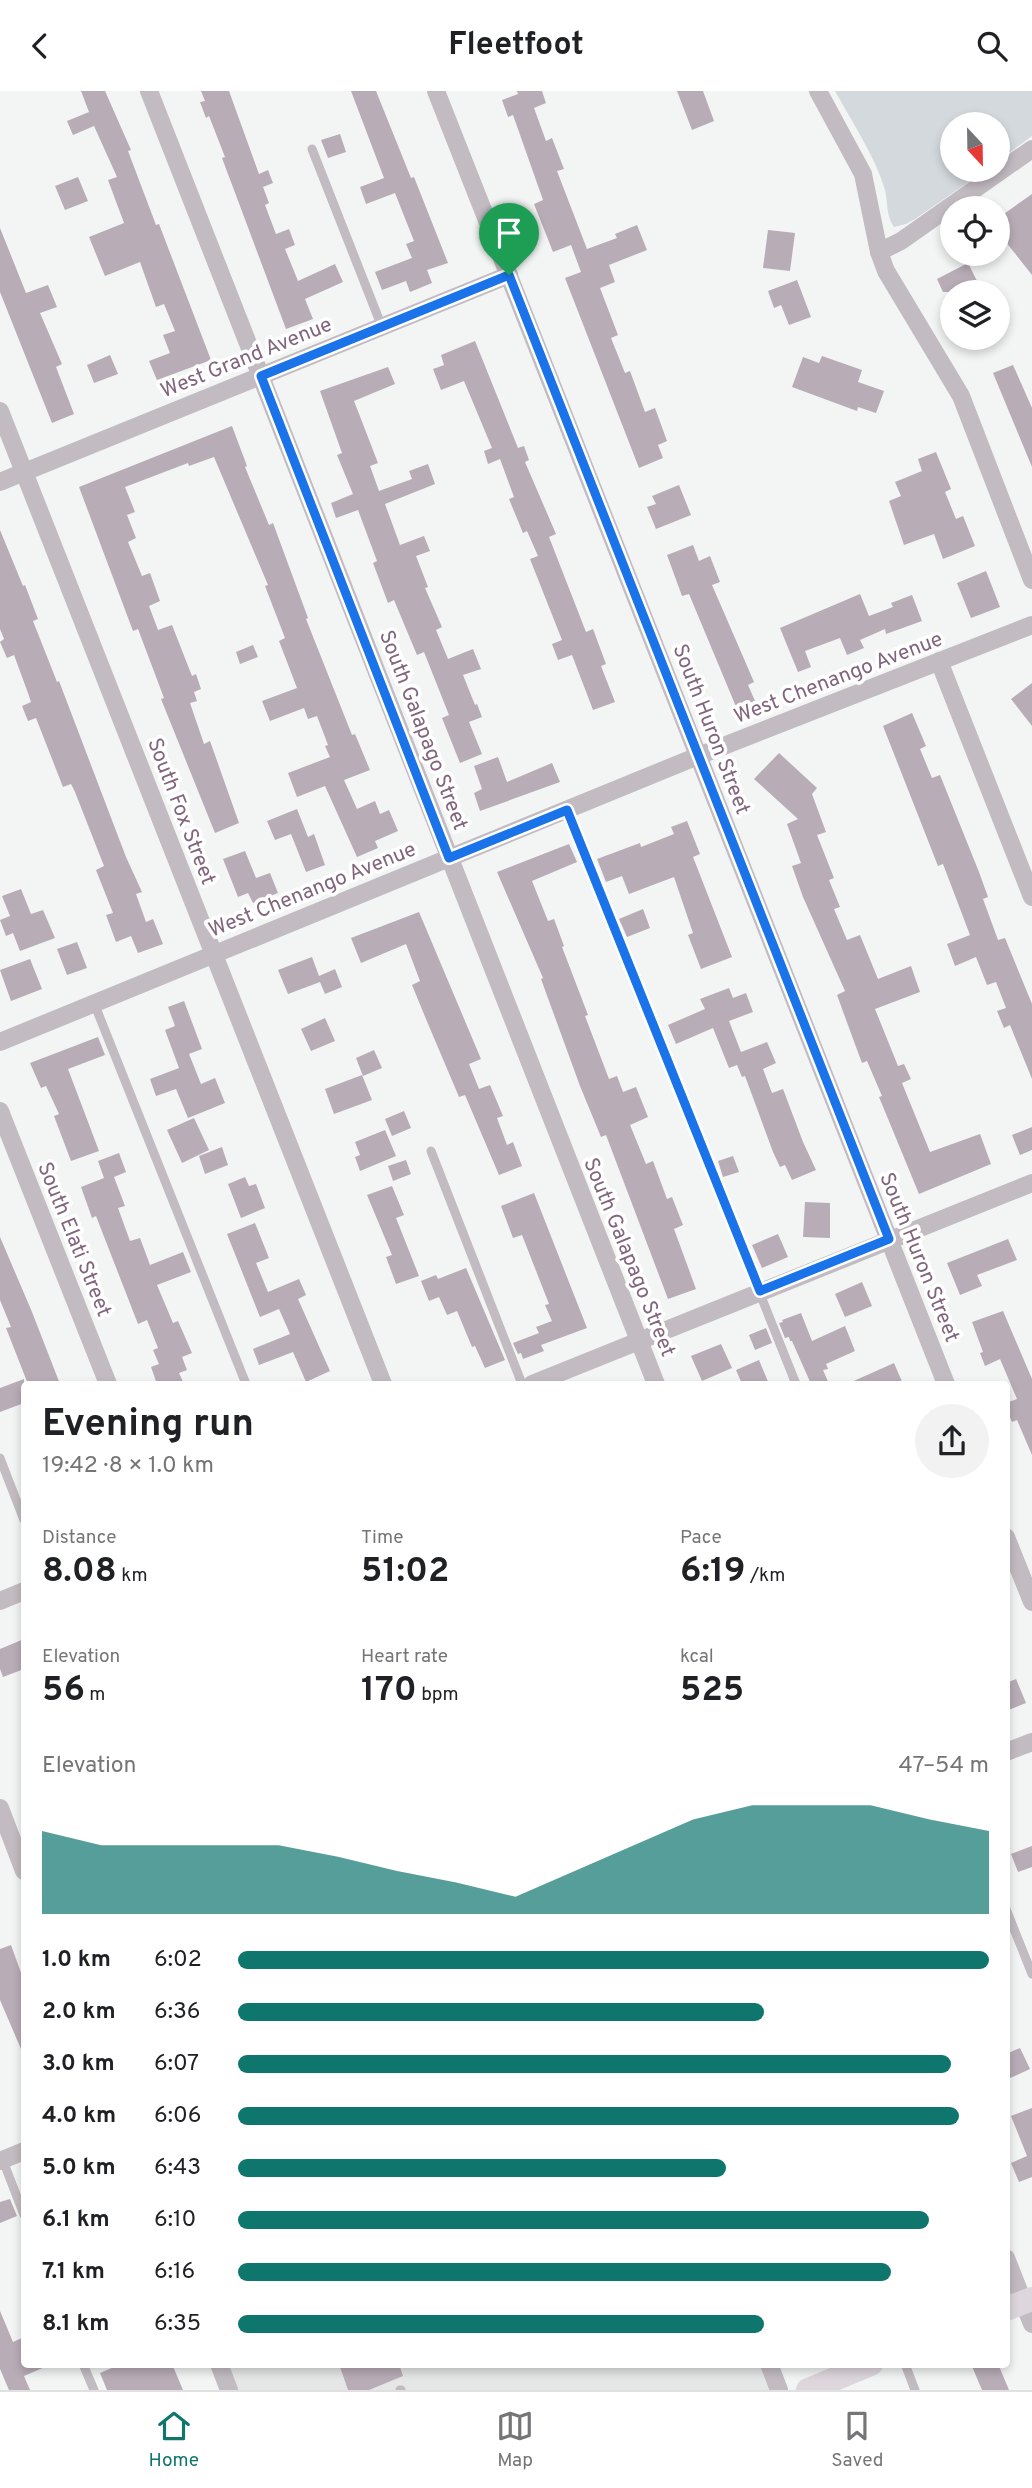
<!DOCTYPE html>
<html lang="en">
<head>
<meta charset="utf-8">
<style>
	:root { --surface:#fff; --page:#f2f2f2; --text:#202124; --muted:#757577; --line:#e0e0e0; --accent:#0f766e }
	body { margin:0; font-family:Overpass,sans-serif; background:var(--page); color:var(--text); height:100vh; display:flex; flex-direction:column; font-size:26px; white-space:nowrap }
	* { box-sizing:border-box; margin:0 }
	p { font-size:23px; color:var(--muted) }
	.icon { flex:none; width:38px; height:38px; fill:none; stroke:currentColor; stroke-width:2; stroke-linecap:round; stroke-linejoin:round }
	.map { position:relative; flex:1; overflow:hidden }
	.panel { position:absolute; left:21px; top:1290px; width:989px; height:987px; display:flex; flex-direction:column; background:var(--surface); border-radius:7px; box-shadow:0 4px 10px #0003 }
	.panel>* { flex:none }
	.needle { width:46px; rotate:158deg }
	.controls { position:absolute; left:940px; top:21px; display:grid; gap:14px }
	.controls a { display:grid; place-items:center; width:70px; height:70px; border-radius:50%; background:var(--surface); box-shadow:0 4px 10px #0003; font-size:35px }
	.pin { position:absolute; display:grid; place-items:center; width:60px; height:60px; color:#fff; margin:-72px -30px; border-radius:50% 50% 50% 0; rotate:-45deg; box-shadow:0 0 7px #0007 }
	.pin .icon { rotate:45deg }
	.round { display:grid; place-items:center; flex:none; width:74px; height:74px; border-radius:37px; background:var(--page) }
	.headline { display:flex; align-items:center; justify-content:space-between; height:119px; padding:0 21px }
	h1 { font-size:38px; font-weight:700; line-height:52px }
	.metrics { display:grid; grid-template-columns:repeat(3,1fr); gap:10px; height:119px; padding:7px 21px }
	.metrics div { display:grid; align-content:center }
	.metrics b { font-size:35px; font-weight:700 }
	.metrics small { font-size:19px; font-weight:400 }
	.metrics p { font-size:19px }
	.chart { height:196px; padding:14px 21px }
	.chart p { display:flex; justify-content:space-between }
	.chart svg { width:100%; height:126px; margin-top:7px; fill:var(--accent); opacity:.7 }
	ul { padding:0 21px; list-style:none; font-size:23px }
	li { display:grid; grid-template-columns:112px 84px 1fr; align-items:center; height:52px }
	li i { height:18px; border-radius:9px; background:var(--accent) }
	header { display:flex; justify-content:space-between; align-items:center; height:91px; padding:0 21px; background:var(--surface); font-size:32px; font-weight:700 }
	.tab-bar { display:flex; justify-content:space-around; align-items:center; height:98px; border-top:2px solid var(--line); background:var(--surface); font-size:19px; color:var(--muted) }
	.tab-bar a { display:grid; justify-items:center; gap:4px }
	.tab-bar .current { color:var(--accent) }
	.map>svg:first-child { display:block }
	.built { fill:#e5e6e6 }
	.green { fill:#d3d9dc }
	.building { fill:#b8acb6 }
	.lines { fill:none; stroke-linecap:round; stroke-linejoin:round }
	.lane { stroke:#c3bbc2; stroke-width:9 }
	.street { stroke:#c3bbc2; stroke-width:18 }
	.secondary { stroke:#ded6dd; stroke-width:24 }
	.route-casing { stroke:#fff; stroke-width:14 }
	.route { stroke:#1a73e8; stroke-width:9 }
	.labels { text-anchor:middle; stroke-width:7; stroke-linejoin:round; paint-order:stroke }
	.street-label { font-size:21px; fill:#81657c; stroke:#fff }
</style>
</head>
<body>
<header><svg class="icon" aria-label="back" viewBox="0 0 24 24"><path d="M15 5l-7 7 7 7"/></svg>Fleetfoot<svg class="icon" aria-label="search" viewBox="0 0 24 24"><circle cx="10" cy="10" r="6"/><path d="M15 15l6 6"/></svg></header>
<div class="map">
<svg width="1032" height="2299" viewBox="0 0 1032 2299">
	<rect width="100%" height="100%" fill="#f2f5f4"/>
	<polygon class="built" points="219,2273 769,2273 779,2299 229,2299"/>
	<path class="green" d="M 835,0 L 1032,0 L 1032,45 L 998,70 L 998,33 L 952,33 L 952,79 L 986,79 L 915,128 L 906,133 L 894,136 C 886,125 888,112 885,99 C 875,65 852,31 835,0 Z"/>
	<g class="building">
		<polygon points="81,0 105,0 131,59 128,60 156,134 159,133 211,269 157,289 149,270 170,262 163,244 175,240 164,213 156,216 140,171 105,185 89,146 124,132 108,89 117,86 94,35 73,44 67,30 89,21"/>
		<polygon points="201,0 229,0 259,83 268,79 273,92 263,96 269,112 265,114 276,143 289,138 295,154 285,158 298,190 335,173 343,191 305,208 313,228 286,238 222,67 225,66 209,25 206,27 200,11 205,10"/>
		<polygon points="351,0 376,0 411,87 414,86 448,172 427,179 432,192 410,201 406,190 382,199 375,181 412,167 406,153 414,150 395,102 366,113 360,96 384,87"/>
		<polygon points="517,0 542,0 546,12 534,17 546,50 552,47 564,78 557,80 587,158 617,147 615,143 637,134 647,159 609,174 615,191 600,197 618,244 611,247 625,282 630,280 645,321 655,317 667,350 658,354 663,367 639,377 565,187 581,181 571,154 553,161 534,113 543,109 513,24 508,26 502,9 518,3"/>
		<polygon points="677,0 703,0 714,30 692,39"/>
		<polygon points="340,43 346,61 328,67 321,49"/>
		<polygon points="78,86 88,110 65,119 55,95"/>
		<polygon points="1032,103 1032,184 998,141 998,127"/>
		<polygon points="0,137 26,202 48,194 57,216 40,222 62,273 56,276 74,323 52,332 0,201"/>
		<polygon points="768,139 795,142 790,180 763,177"/>
		<polygon points="968,172 979,194 966,201 943,201 937,188"/>
		<polygon points="797,189 811,226 789,234 781,214 774,217 768,200"/>
		<polygon points="475,250 518,357 524,355 529,369 525,371 556,443 549,446 586,541 593,538 606,573 601,575 615,611 593,619 572,564 558,569 552,553 562,549 530,468 538,465 527,440 523,442 509,408 514,406 500,368 488,373 484,360 492,357 464,290 441,299 433,278 444,274 441,264"/>
		<polygon points="110,264 118,283 94,292 87,274"/>
		<polygon points="822,265 862,279 858,291 884,300 876,322 858,316 857,320 792,296 803,266 819,272"/>
		<polygon points="1013,274 1032,317 1032,376 993,282"/>
		<polygon points="388,276 395,293 354,310 378,372 370,375 379,400 412,388 409,380 428,373 435,393 385,413 400,454 424,445 430,460 416,465 428,496 425,497 442,536 436,539 448,568 473,558 481,578 463,584 475,614 477,613 482,626 469,631 482,663 460,672 442,627 449,624 424,561 417,564 394,509 388,512 373,472 377,470 358,419 336,427 331,412 353,403 337,364 342,362 320,300"/>
		<polygon points="232,335 247,375 245,376 269,434 273,432 308,527 306,528 352,644 355,643 370,679 344,689 357,718 375,710 380,723 389,719 398,740 375,750 378,757 357,766 325,695 297,706 288,682 330,666 325,655 328,654 317,625 308,628 304,617 270,630 262,610 297,597 279,550 285,547 265,495 268,494 214,366 189,375 188,372 125,396 135,421 127,424 136,447 128,451 142,485 150,482 160,510 149,515 158,539 172,534 192,585 196,583 201,598 194,601 197,610 190,612 204,653 210,650 239,732 215,742 161,608 164,607 138,538 133,540 79,396"/>
		<polygon points="936,361 951,398 945,401 956,428 963,425 975,455 943,468 934,443 904,454 889,410 901,405 895,391 922,380 918,368"/>
		<polygon points="679,394 691,424 656,438 647,416 656,413 652,405"/>
		<polygon points="0,439 23,495 25,494 38,528 33,530 57,591 59,590 126,766 142,801 136,803 146,831 153,828 163,853 138,862 131,845 116,851 106,824 113,822 96,779 104,775 75,701 71,693 63,696 36,627 28,630 22,615 31,611 28,602 14,564 7,567 0,551 4,548 0,538"/>
		<polygon points="693,454 699,470 710,465 720,491 712,494 754,591 748,594 755,610 737,618 689,503 682,505 667,464"/>
		<polygon points="986,480 1000,516 971,527 957,492"/>
		<polygon points="860,503 869,525 893,516 891,512 912,504 922,530 886,543 885,538 860,549 864,557 847,564 840,547 805,560 811,576 798,581 780,537"/>
		<polygon points="253,554 258,566 240,573 236,561"/>
		<polygon points="1032,592 1032,635 1011,608"/>
		<polygon points="912,622 926,655 920,658 932,687 940,684 979,781 988,806 983,808 998,849 1005,847 1032,913 1032,988 1010,934 1004,937 997,920 1006,917 996,891 987,894 976,866 955,875 947,853 970,844 943,773 938,775 883,635"/>
		<polygon points="779,662 817,697 812,703 826,741 817,744 834,787 829,789 840,816 834,818 847,849 860,844 878,888 911,875 920,901 875,918 898,975 904,973 911,988 902,992 930,1061 980,1043 991,1073 919,1103 879,1006 882,1005 867,970 862,972 856,956 837,904 845,900 803,806 792,775 801,772 787,733 798,728 754,688"/>
		<polygon points="498,666 507,691 552,672 560,691 480,720 474,702 482,698 474,675"/>
		<polygon points="297,718 308,746 314,743 325,774 306,781 291,743 275,749 267,730"/>
		<polygon points="687,730 700,763 693,766 732,866 701,878 688,844 693,842 674,786 629,803 622,785 606,791 597,768 640,752 641,756 674,743 671,736"/>
		<polygon points="569,753 577,771 532,790 548,830 554,828 564,855 562,856 567,869 588,924 585,925 609,988 617,985 623,1001 636,996 648,1026 630,1034 646,1073 653,1070 667,1108 672,1106 683,1134 674,1138 696,1198 668,1208 606,1044 601,1046 580,995 541,888 543,887 497,781"/>
		<polygon points="245,760 256,787 270,782 278,802 253,812 248,802 238,806 223,768"/>
		<polygon points="21,798 31,823 43,819 55,847 20,860 13,842 6,845 0,829 10,825 2,805"/>
		<polygon points="643,818 650,837 627,846 619,828"/>
		<polygon points="419,821 481,968 469,973 479,998 490,994 503,1025 497,1027 507,1054 513,1051 522,1075 499,1084 465,1004 459,1006 426,928 412,894 420,890 406,853 361,872 351,847"/>
		<polygon points="77,851 87,877 67,884 57,858"/>
		<polygon points="312,866 319,885 335,878 342,896 325,903 320,891 288,903 278,879"/>
		<polygon points="30,868 42,898 11,910 0,879"/>
		<polygon points="729,897 733,907 746,902 753,921 729,930 741,961 767,951 776,972 763,978 772,1002 783,998 803,1051 816,1079 792,1089 785,1074 780,1076 773,1061 745,985 742,986 737,974 729,977 713,937 676,953 668,934 705,918 700,908"/>
		<polygon points="184,910 202,958 189,963 201,993 215,987 225,1012 188,1027 176,998 156,1005 150,988 179,977 165,939 175,935 168,916"/>
		<polygon points="325,927 335,950 311,960 301,938"/>
		<polygon points="98,946 105,964 68,978 99,1060 71,1070 54,1025 59,1023 46,995 41,997 30,972"/>
		<polygon points="374,959 382,977 363,985 356,967"/>
		<polygon points="362,984 372,1009 334,1023 325,998"/>
		<polygon points="404,1020 411,1037 392,1045 385,1028"/>
		<polygon points="194,1027 209,1059 182,1072 167,1039"/>
		<polygon points="1032,1036 1032,1059 1020,1064 1012,1044"/>
		<polygon points="385,1039 396,1065 360,1080 355,1066 360,1064 355,1051"/>
		<polygon points="222,1056 228,1074 205,1083 199,1065"/>
		<polygon points="119,1062 126,1081 114,1086 125,1115 118,1117 130,1150 140,1147 150,1174 183,1161 191,1181 157,1194 173,1232 178,1230 192,1262 182,1266 187,1279 179,1282 184,1293 157,1293 151,1276 159,1273 153,1259 158,1257 147,1229 138,1233 96,1125 92,1127 81,1096 104,1087 98,1070"/>
		<polygon points="733,1065 739,1081 723,1086 718,1070"/>
		<polygon points="406,1069 411,1083 393,1090 388,1075"/>
		<polygon points="245,1086 249,1095 256,1093 265,1117 241,1127 228,1093"/>
		<polygon points="392,1095 404,1124 396,1127 419,1185 396,1193 386,1166 392,1164 367,1104"/>
		<polygon points="534,1102 587,1237 541,1254 544,1260 523,1268 521,1262 518,1263 513,1252 539,1242 536,1236 552,1230 545,1214 549,1213 522,1144 513,1147 501,1115"/>
		<polygon points="805,1111 830,1112 830,1147 803,1146"/>
		<polygon points="255,1132 269,1167 256,1172 268,1201 299,1188 306,1204 298,1208 330,1280 306,1291 293,1261 259,1274 253,1258 290,1243 279,1218 260,1226 227,1143"/>
		<polygon points="778,1143 788,1166 762,1177 752,1154"/>
		<polygon points="0,1146 32,1221 60,1293 28,1293 6,1237 11,1236 0,1209"/>
		<polygon points="1008,1148 1017,1169 977,1184 982,1195 960,1204 947,1172"/>
		<polygon points="466,1177 505,1269 485,1277 475,1255 472,1256 457,1220 447,1224 439,1206 429,1210 421,1190 436,1184 438,1188"/>
		<polygon points="862,1191 872,1215 845,1226 835,1203"/>
		<polygon points="1003,1220 1032,1288 1032,1364 1017,1329 1012,1331 1006,1317 1006,1312 1017,1308 1000,1268 985,1275 980,1262 983,1261 972,1231"/>
		<polygon points="801,1222 812,1250 845,1235 855,1260 826,1273 828,1278 823,1279 829,1293 811,1293 792,1250 790,1250 789,1246 785,1247 779,1232 783,1231 782,1229"/>
		<polygon points="766,1237 772,1252 755,1259 749,1244"/>
		<polygon points="721,1253 732,1277 702,1290 691,1265"/>
		<polygon points="759,1269 769,1293 742,1293 736,1279"/>
		<polygon points="894,1272 903,1293 847,1293"/>
		<polygon points="24,1288 24,1312 0,1321 0,1297"/>
		<polygon points="24,1548 24,1578 3,1586 0,1578 0,1558"/>
		<polygon points="1016,1588 1026,1612 1006,1620 1006,1592"/>
		<polygon points="1032,1755 1032,1776 1018,1781 1011,1763"/>
		<polygon points="11,1854 24,1890 24,1965 0,1909 0,1858"/>
		<polygon points="1020,1957 1030,1978 1006,1989 1006,1963"/>
		<polygon points="1032,2017 1032,2086 1019,2091 1011,2072 1027,2065 1011,2025"/>
		<polygon points="10,2108 17,2125 0,2132 0,2111"/>
		<polygon points="0,2220 13,2251 24,2246 24,2273 52,2273 24,2285 30,2299 9,2299 0,2278"/>
		<polygon points="121,2273 172,2273 183,2299 107,2299 100,2282"/>
		<polygon points="339,2273 399,2273 403,2285 369,2299 348,2299"/>
		<polygon points="971,2273 998,2273 1009,2299 982,2299"/>
	</g>
	<g class="lines">
		<g class="lane">
			<polyline points="312,58 382,236"/>
			<polyline points="567,719 796,1293"/>
			<polyline points="94,912 246,1293"/>
			<polyline points="431,1060 522,1293"/>
			<polyline points="0,1367 24,1429"/>
			<polyline points="1006,1818 1032,1883"/>
			<polyline points="2,2067 24,2124"/>
			<polyline points="83,2273 94,2299"/>
			<polyline points="905,2273 915,2299"/>
			<polyline points="400,2299 401,2299"/>
		</g>
		<g class="street">
			<polyline points="149,0 656,1293"/>
			<polyline points="436,0 946,1293"/>
			<polyline points="818,0 863,83 879,161 886,180 961,305 1032,489"/>
			<polyline points="879,161 901,150 1032,58"/>
			<polyline points="0,320 383,1293"/>
			<polyline points="0,391 509,184"/>
			<polyline points="939,570 1032,806"/>
			<polyline points="0,951 698,665 1032,534"/>
			<polyline points="0,1020 108,1293"/>
			<polyline points="532,1293 1032,1092"/>
			<polyline points="1006,1446 1032,1511"/>
			<polyline points="0,1510 24,1500"/>
			<polyline points="1006,1661 1032,1651"/>
			<polyline points="0,1717 24,1780"/>
			<polyline points="0,2070 24,2060"/>
			<polyline points="1006,2167 1032,2233"/>
			<polyline points="219,2273 229,2299"/>
			<polyline points="769,2273 779,2299"/>
		</g>
		<g class="secondary">
			<polyline points="1006,2218 1032,2208"/>
			<polyline points="808,2299 871,2273"/>
		</g>
	</g>
	<g class="lines">
		<defs>
			<polygon id="route" points="509,184 889,1148 760,1200 567,719 449,767 261,285"/>
		</defs>
		<use href="#route" class="route-casing"/>
		<use href="#route" class="route"/>
	</g>
	<g class="labels">
		<g class="street-label">
			<text transform="translate(246 266) rotate(-22)" y="7">West Grand Avenue</text>
			<text transform="translate(838 586) rotate(-21)" y="7">West Chenango Avenue</text>
			<text transform="translate(712 638) rotate(69)" y="7">South Huron Street</text>
			<text transform="translate(424 639) rotate(69)" y="7">South Galapago Street</text>
			<text transform="translate(182 720) rotate(69)" y="7">South Fox Street</text>
			<text transform="translate(312 798) rotate(-22)" y="7">West Chenango Avenue</text>
			<text transform="translate(75 1148) rotate(68)" y="7">South Elati Street</text>
			<text transform="translate(630 1166) rotate(68)" y="7">South Galapago Street</text>
			<text transform="translate(920 1166) rotate(68)" y="7">South Huron Street</text>
		</g>
	</g>
</svg>
<div class="controls">
<a><svg class="needle" viewBox="-14 -14 28 28"><path d="M0-13l5 13h-10z" fill="#e53935"/><path d="M0 13l5-13h-10z" fill="#757577"/></svg></a>
<a><svg class="icon" aria-label="locate" viewBox="0 0 24 24"><circle cx="12" cy="12" r="6"/><path d="M12 2v4M12 18v4M2 12h4M18 12h4"/></svg></a>
<a><svg class="icon" aria-label="layers" viewBox="0 0 24 24"><path d="M12 4l9 5-9 5-9-5zM3 14l9 5 9-5"/></svg></a>
</div>
<div class="pin" style="left:509px;top:184px;background:#1e9e55"><svg class="icon" aria-label="arrive" viewBox="0 0 24 24"><path d="M6 21V4h12l-3 4 3 4H6"/></svg></div>
<section class="panel">
<div class="headline"><div><h1>Evening run</h1><p>19:42 · 8 × 1.0 km</p></div><a class="round"><svg class="icon" aria-label="share" viewBox="0 0 24 24"><path d="M12 15V3M7 8l5-5 5 5M5 13v7h14v-7"/></svg></a></div>
<div class="metrics">
<div><p>Distance</p><b>8.08<small> km</small></b></div>
<div><p>Time</p><b>51:02</b></div>
<div><p>Pace</p><b>6:19<small> /km</small></b></div>
</div>
<div class="metrics">
<div><p>Elevation</p><b>56<small> m</small></b></div>
<div><p>Heart rate</p><b>170<small> bpm</small></b></div>
<div><p>kcal</p><b>525</b></div>
</div>
<div class="chart"><p><span>Elevation</span>47–54 m</p>
<svg viewBox="0 0 160 44" preserveAspectRatio="none"><path d="M0 44V15L10 20L20 20L30 20L40 20L50 24L60 29L70 33L80 38L90 29L100 20L110 11L120 6L130 6L140 6L150 11L160 15V44z"/></svg>
</div>
<ul>
<li><b>1.0 km</b>6:02<i style="width:100%"></i></li>
<li><b>2.0 km</b>6:36<i style="width:70%"></i></li>
<li><b>3.0 km</b>6:07<i style="width:95%"></i></li>
<li><b>4.0 km</b>6:06<i style="width:96%"></i></li>
<li><b>5.0 km</b>6:43<i style="width:65%"></i></li>
<li><b>6.1 km</b>6:10<i style="width:92%"></i></li>
<li><b>7.1 km</b>6:16<i style="width:87%"></i></li>
<li><b>8.1 km</b>6:35<i style="width:70%"></i></li>
</ul>
</section>
</div>
<nav class="tab-bar">
<a class="current"><svg class="icon" aria-label="home" viewBox="0 0 24 24"><path d="M3 11l9-7 9 7M6 9v11h12V9"/></svg>Home</a>
<a><svg class="icon" aria-label="map" viewBox="0 0 24 24"><path d="M3 6l6-2 6 2 6-2v14l-6 2-6-2-6 2zM9 4v14M15 6v14"/></svg>Map</a>
<a><svg class="icon" aria-label="saved" viewBox="0 0 24 24"><path d="M7 4h10v16l-5-4-5 4z"/></svg>Saved</a>
</nav>
</body>
</html>
